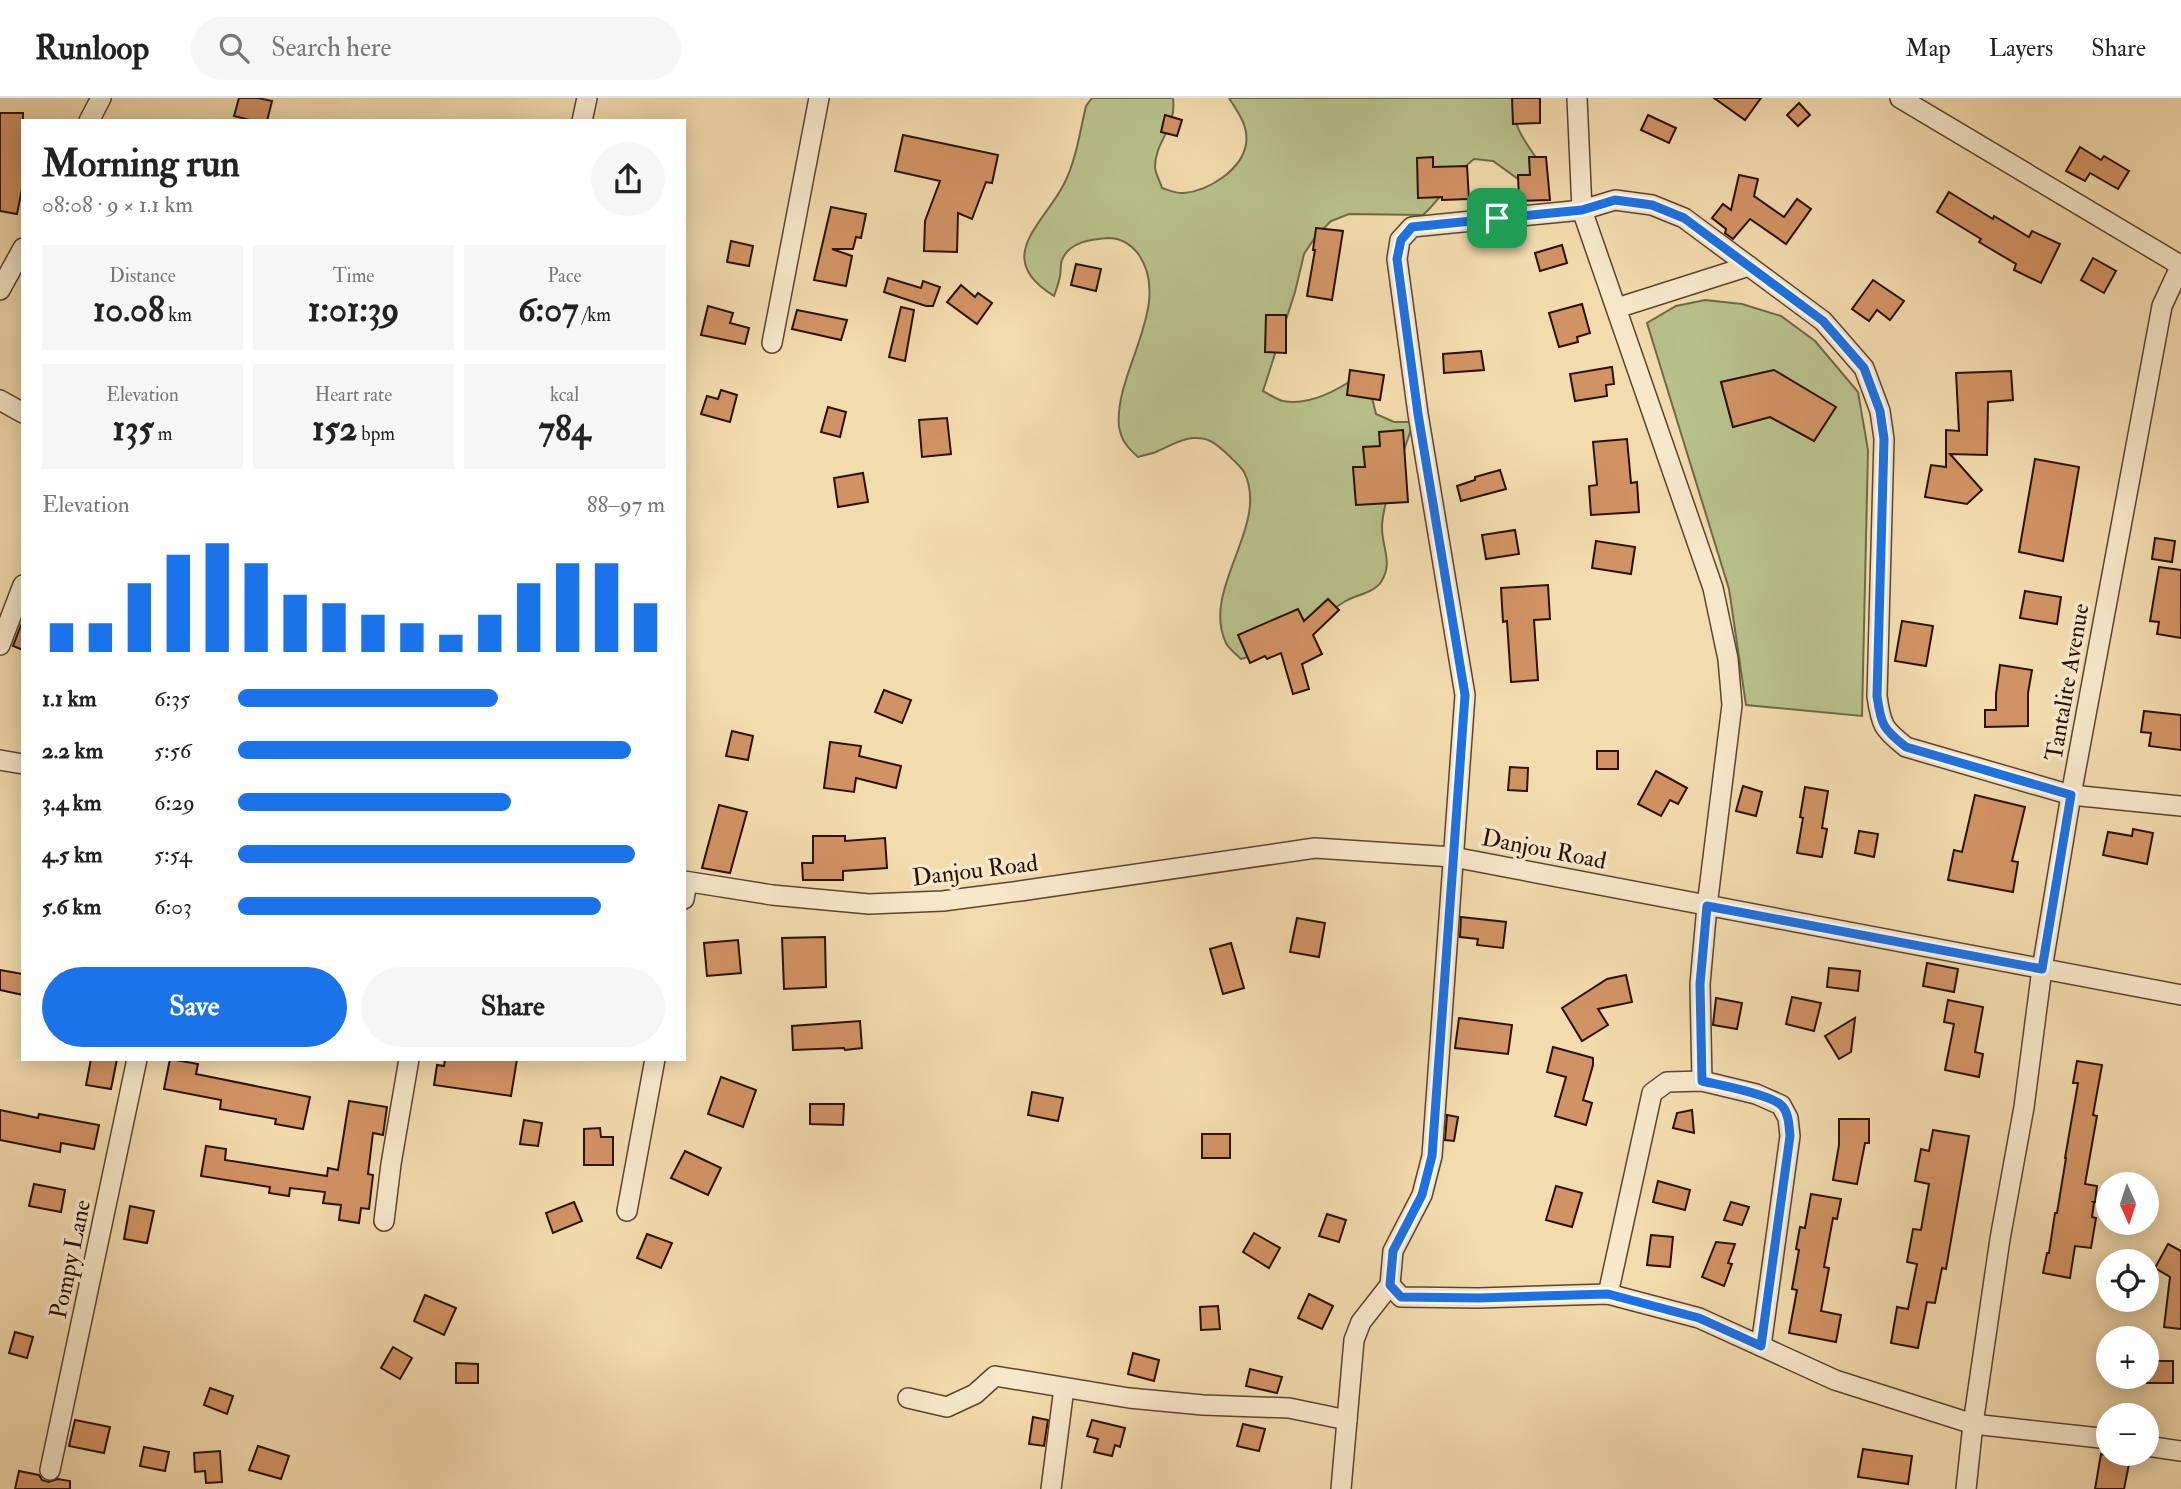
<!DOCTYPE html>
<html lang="en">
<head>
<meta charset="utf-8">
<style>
	:root { --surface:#fff; --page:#f6f6f6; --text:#222; --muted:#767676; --line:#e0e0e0; --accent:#1a73e8 }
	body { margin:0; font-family:"IM FELL Double Pica",serif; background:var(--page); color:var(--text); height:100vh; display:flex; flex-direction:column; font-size:26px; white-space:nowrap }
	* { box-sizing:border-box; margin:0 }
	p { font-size:23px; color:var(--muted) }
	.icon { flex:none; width:38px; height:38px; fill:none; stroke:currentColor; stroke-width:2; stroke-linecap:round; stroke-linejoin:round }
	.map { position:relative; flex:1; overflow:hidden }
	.sheet { position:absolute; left:21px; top:21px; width:665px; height:942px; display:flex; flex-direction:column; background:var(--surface); border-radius:0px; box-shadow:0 4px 18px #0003 }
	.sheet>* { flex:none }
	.needle { width:46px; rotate:177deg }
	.tools { position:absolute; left:2096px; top:1074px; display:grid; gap:14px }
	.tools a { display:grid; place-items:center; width:63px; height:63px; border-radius:50%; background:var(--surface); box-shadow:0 4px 18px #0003; font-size:35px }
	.pin { position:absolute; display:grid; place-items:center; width:60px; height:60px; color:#fff; margin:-30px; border-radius:14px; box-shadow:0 4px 10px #0006 }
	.round { display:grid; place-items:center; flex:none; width:74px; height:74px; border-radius:37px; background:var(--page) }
	.overview { display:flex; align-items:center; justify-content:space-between; height:119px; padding:0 21px }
	h1 { font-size:38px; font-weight:700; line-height:52px }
	.stats { display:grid; grid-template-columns:repeat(3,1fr); gap:10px; height:119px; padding:7px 21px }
	.stats div { display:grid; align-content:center; border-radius:0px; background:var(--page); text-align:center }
	.stats b { font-size:35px; font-weight:700 }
	.stats small { font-size:19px; font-weight:400 }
	.stats p { font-size:19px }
	.chart { height:196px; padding:14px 21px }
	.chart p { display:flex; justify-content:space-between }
	.chart svg { width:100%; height:126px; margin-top:7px; stroke:var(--accent); stroke-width:6 }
	.action { display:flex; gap:14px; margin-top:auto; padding:14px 21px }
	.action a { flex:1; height:80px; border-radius:42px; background:var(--accent); color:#fff; font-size:28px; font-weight:700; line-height:80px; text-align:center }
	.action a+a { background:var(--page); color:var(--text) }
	ul { padding:0 21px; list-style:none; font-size:23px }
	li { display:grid; grid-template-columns:112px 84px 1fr; align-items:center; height:52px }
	li i { height:18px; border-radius:9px; background:var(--accent) }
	header { display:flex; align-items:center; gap:42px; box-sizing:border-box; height:98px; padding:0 35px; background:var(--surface); border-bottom:2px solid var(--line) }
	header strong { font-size:33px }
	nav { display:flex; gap:38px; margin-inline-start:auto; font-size:24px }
	.search { width:490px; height:63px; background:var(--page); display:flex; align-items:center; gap:18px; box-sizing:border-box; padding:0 24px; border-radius:38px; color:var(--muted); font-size:26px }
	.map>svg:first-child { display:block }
	.green { fill:#b8c18b; stroke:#706948; stroke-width:2; fill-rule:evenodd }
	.building { fill:#d29364; stroke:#291105; stroke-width:2 }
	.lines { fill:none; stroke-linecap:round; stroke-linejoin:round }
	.street-casing { stroke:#5b442f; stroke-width:22 }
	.street { stroke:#f7e8ca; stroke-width:19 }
	.route-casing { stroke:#fff; stroke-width:14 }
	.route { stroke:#1a73e8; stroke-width:9 }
	.labels { text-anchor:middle; stroke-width:7; stroke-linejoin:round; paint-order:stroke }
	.street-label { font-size:24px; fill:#291105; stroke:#f7e8ca }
</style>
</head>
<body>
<header>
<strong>Runloop</strong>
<div class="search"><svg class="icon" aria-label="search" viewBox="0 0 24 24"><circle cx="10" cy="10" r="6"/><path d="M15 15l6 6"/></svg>Search here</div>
<nav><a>Map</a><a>Layers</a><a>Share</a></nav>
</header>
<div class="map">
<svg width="2181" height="1391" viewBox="0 0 2181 1391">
	<rect width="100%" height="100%" fill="#f2dbad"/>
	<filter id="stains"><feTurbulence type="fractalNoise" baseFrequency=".00286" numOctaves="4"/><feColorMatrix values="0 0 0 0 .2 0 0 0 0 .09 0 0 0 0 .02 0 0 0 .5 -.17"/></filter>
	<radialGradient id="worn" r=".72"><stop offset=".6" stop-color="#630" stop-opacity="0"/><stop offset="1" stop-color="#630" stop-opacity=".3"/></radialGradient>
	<g class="green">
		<path d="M 1092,0 L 1173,0 C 1177,30 1155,43 1155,69 C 1155,75 1160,83 1162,90 C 1169,92 1177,96 1184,95 C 1208,93 1242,72 1246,46 C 1249,29 1238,14 1229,0 L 1519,0 C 1505,21 1528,47 1539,64 L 1525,86 L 1493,63 L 1474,61 C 1453,77 1442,100 1423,117 L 1349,116 L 1331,123 L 1316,138 L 1304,156 L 1295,194 L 1263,293 C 1269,296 1277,302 1283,303 C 1309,308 1338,292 1358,278 L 1371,296 L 1376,316 L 1394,324 L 1413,324 C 1404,359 1385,391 1382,427 C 1381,449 1394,464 1381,484 C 1374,495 1355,497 1344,504 C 1311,525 1279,551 1241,561 C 1236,556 1229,551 1226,545 C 1200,491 1271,427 1244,374 C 1240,367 1231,360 1225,354 C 1215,345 1208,339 1193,340 C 1180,341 1170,348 1158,353 C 1152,356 1144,357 1138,359 C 1127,349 1121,342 1119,328 C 1114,274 1173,207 1139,157 C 1131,146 1121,140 1108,140 C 1091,141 1069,144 1062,162 C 1060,167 1061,173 1060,178 C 1059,185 1056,192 1054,198 C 992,160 1043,127 1064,86 C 1076,63 1080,33 1086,8 Z"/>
		<path d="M 1705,202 L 1742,206 L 1781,218 L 1815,243 L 1858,294 L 1868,352 L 1862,618 L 1746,607 L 1729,491 L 1647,225 L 1676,208 ZM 1774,272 L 1835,309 L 1814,343 L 1770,319 L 1733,329 L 1721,284 Z"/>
	</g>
	<g class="building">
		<polygon points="239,0 258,0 272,3 267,23 253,23 234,18"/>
		<polygon points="1512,0 1540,0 1540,25 1513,26"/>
		<polygon points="1714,0 1761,0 1745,22"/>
		<polygon points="1799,5 1810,17 1798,28 1787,17"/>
		<polygon points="0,15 23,15 23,86 17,116 0,113"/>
		<polygon points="1165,17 1182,22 1177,38 1161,34"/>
		<polygon points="1648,17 1676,30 1669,45 1641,32"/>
		<polygon points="903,37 998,57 992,85 986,84 972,121 958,115 957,154 924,153 925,123 940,83 895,73"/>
		<polygon points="2080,49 2101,62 2104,58 2129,73 2118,91 2090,75 2085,83 2066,73"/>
		<polygon points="1433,59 1433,69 1467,68 1469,101 1442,102 1442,99 1418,100 1417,60"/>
		<polygon points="1529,59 1546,59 1550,102 1519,103 1518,77 1530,77"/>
		<polygon points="1739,77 1758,81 1754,98 1784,119 1797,101 1811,111 1786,146 1750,121 1733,141 1725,135 1726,131 1712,120 1723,106 1731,112"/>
		<polygon points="1949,94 1993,121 1994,118 2029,139 2032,133 2060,146 2041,185 2014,172 2016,166 1979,144 1981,141 1937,114"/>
		<polygon points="831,109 866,116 861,140 856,139 853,151 832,151 852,158 846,188 814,182"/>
		<polygon points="1316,130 1343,133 1332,202 1307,198 1315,152 1313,152"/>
		<polygon points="731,143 753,148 749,168 727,164"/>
		<polygon points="1562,147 1567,165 1540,173 1535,155"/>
		<polygon points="2093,160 2116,173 2104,195 2081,182"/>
		<polygon points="1076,166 1101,171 1096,193 1071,187"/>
		<polygon points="888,180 921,190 923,183 940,189 933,208 926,208 884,194"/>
		<polygon points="1873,182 1904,203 1890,222 1877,212 1869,223 1852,211"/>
		<polygon points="961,187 975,199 978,195 992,205 977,226 947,204"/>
		<polygon points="1582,206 1590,235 1577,239 1578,244 1559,249 1549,215"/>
		<polygon points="708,208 733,215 730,225 749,230 745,246 701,237"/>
		<polygon points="901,209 914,212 905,263 889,259"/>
		<polygon points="797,212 847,222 841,242 792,231"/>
		<polygon points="1266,217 1286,217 1286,255 1265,254"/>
		<polygon points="1481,253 1484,272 1444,275 1443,256"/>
		<polygon points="1612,269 1614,286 1606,287 1607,298 1575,303 1570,276"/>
		<polygon points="1350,272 1384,277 1380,302 1347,297"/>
		<polygon points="1774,272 1836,309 1814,343 1770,319 1733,329 1721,284"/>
		<polygon points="2011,273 2013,302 1988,304 1987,357 1950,356 1982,392 1967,406 1925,399 1931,367 1946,369 1946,332 1959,333 1956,275"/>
		<polygon points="721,292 737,297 730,324 701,316 707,298 718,301"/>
		<polygon points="828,309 846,314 840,339 821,334"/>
		<polygon points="947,320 951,356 922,359 919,322"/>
		<polygon points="1403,332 1408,404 1356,407 1353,369 1365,369 1363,349 1380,348 1379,334"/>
		<polygon points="1627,341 1631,385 1637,384 1639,414 1591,417 1589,388 1597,387 1593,344"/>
		<polygon points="2035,361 2079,369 2063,463 2019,454"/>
		<polygon points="1500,372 1506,391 1461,403 1457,388 1475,382 1475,379"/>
		<polygon points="863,375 868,404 838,409 834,380"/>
		<polygon points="1515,432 1519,456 1486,461 1482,437"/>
		<polygon points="2155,440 2175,443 2172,464 2152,461"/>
		<polygon points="1596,443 1635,449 1631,476 1592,470"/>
		<polygon points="2159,469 2181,472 2181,540 2157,536 2159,524 2150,523"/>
		<polygon points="1548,487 1550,521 1534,522 1538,582 1511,584 1507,523 1503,524 1501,490"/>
		<polygon points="2025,493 2061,499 2057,526 2020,520"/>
		<polygon points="1328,501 1339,512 1313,537 1322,556 1302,566 1309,591 1293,596 1281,555 1267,561 1265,558 1250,565 1238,537 1298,511 1304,523"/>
		<polygon points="23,522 23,552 13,548"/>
		<polygon points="1902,523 1933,528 1926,568 1895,563"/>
		<polygon points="2000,567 2032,572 2028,595 2028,628 1985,629 1985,612 1996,612 1996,596"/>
		<polygon points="884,592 911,602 902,625 875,614"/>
		<polygon points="2144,613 2181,617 2181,652 2149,648 2151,635 2141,634"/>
		<polygon points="732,633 753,638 748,662 726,658"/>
		<polygon points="830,644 861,648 859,658 901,668 896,690 856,680 854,694 824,690"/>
		<rect x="1597" y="653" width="21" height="18"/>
		<polygon points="1510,669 1528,670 1527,693 1508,692"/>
		<polygon points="1656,673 1687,690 1678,706 1670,702 1661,718 1638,706"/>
		<polygon points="1743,688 1762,694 1756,718 1736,713"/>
		<polygon points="1805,689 1828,693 1822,730 1827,731 1822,759 1797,755 1803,720 1800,719"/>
		<polygon points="1975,697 2025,709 2012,763 2018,764 2013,794 1948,782 1954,752 1962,754"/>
		<polygon points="719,707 747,714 730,775 702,770"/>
		<polygon points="2133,731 2153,735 2147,766 2103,757 2108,734 2132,738"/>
		<polygon points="1859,733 1878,736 1874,759 1855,755"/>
		<polygon points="813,738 845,738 845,743 885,740 887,770 843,773 843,782 803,782 802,765 813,765"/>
		<polygon points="1461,819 1506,824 1503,850 1477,847 1478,841 1460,839"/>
		<polygon points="1297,820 1325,825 1319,859 1290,854"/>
		<polygon points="825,839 826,889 784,891 782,840"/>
		<polygon points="738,842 741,875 707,878 704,845"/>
		<polygon points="1231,845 1244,890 1223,896 1210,851"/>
		<polygon points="1927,865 1958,871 1954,894 1923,888"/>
		<polygon points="1829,870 1860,873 1858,893 1827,889"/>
		<polygon points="0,872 23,876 23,897 0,892"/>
		<polygon points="1626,877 1632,904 1598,911 1608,927 1582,943 1562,910 1607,881"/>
		<polygon points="1792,899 1821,905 1814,933 1786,926"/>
		<polygon points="1716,900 1742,905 1737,931 1713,927"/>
		<polygon points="1948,902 1983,909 1975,954 1983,956 1979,979 1945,972 1954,926 1944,924"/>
		<polygon points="1459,920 1512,927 1508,956 1455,950"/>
		<polygon points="1855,920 1851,954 1839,961 1825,938"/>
		<polygon points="860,923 862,950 845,952 844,950 793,952 792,928"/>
		<polygon points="1553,949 1593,960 1593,967 1583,1002 1592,1005 1586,1027 1555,1018 1566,979 1547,974"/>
		<polygon points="91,961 117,961 111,991 86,987"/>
		<polygon points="170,961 198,966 196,976 310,999 303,1031 275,1026 276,1021 220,1011 221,1002 164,991"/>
		<polygon points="445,961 517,961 511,998 434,987 437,967 444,968"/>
		<polygon points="2077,963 2102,967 2093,1017 2097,1018 2085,1086 2097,1088 2095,1104 2093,1104 2094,1105 2092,1119 2096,1120 2091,1150 2075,1148 2070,1180 2043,1175 2047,1155 2049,1155 2055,1115 2057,1115 2066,1060 2065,1060 2078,985 2073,985"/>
		<polygon points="721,979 756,992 743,1029 708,1016"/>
		<polygon points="1032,994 1063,1000 1058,1023 1028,1017"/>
		<polygon points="349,1003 387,1009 383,1037 373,1035 368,1076 373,1077 369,1111 361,1110 359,1125 339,1122 341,1107 323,1105 325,1094 290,1090 289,1098 269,1095 270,1089 201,1078 206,1048 226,1051 225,1062 327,1078 328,1070 338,1072"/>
		<polygon points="810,1006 844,1006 843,1027 810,1026"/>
		<polygon points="0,1012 38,1020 39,1016 99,1027 94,1051 61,1045 60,1054 0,1042"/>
		<polygon points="1692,1012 1694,1035 1673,1030 1677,1015"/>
		<polygon points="1447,1017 1458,1019 1454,1043 1445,1042"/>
		<polygon points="1839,1021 1869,1021 1869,1045 1865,1045 1857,1086 1833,1082 1839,1047"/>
		<polygon points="524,1022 542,1025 538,1048 520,1046"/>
		<polygon points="600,1030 601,1039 613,1039 613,1067 584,1067 584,1031"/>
		<polygon points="1933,1032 1969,1038 1946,1171 1942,1170 1935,1205 1927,1204 1918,1250 1891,1245 1897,1209 1908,1211 1917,1166 1907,1164 1913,1131 1921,1132 1929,1086 1915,1083 1921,1051 1929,1053"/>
		<rect x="1202" y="1036" width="28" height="24"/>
		<polygon points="685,1053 721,1070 708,1097 671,1080"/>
		<polygon points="1658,1083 1690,1092 1685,1112 1653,1104"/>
		<polygon points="34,1086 65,1092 61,1114 29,1108"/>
		<polygon points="1556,1088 1582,1095 1572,1129 1546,1122"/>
		<polygon points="1811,1096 1841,1101 1837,1121 1833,1120 1824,1169 1829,1170 1821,1213 1841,1217 1836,1244 1789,1235 1797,1192 1792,1191 1799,1152 1796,1151 1800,1129 1805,1130"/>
		<polygon points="574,1104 582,1123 553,1135 546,1115"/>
		<polygon points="1731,1104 1749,1109 1742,1127 1724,1122"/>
		<polygon points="130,1108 154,1113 147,1145 124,1141"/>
		<polygon points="1327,1116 1346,1122 1339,1144 1319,1138"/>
		<polygon points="1254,1135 1280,1150 1269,1170 1243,1154"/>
		<polygon points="647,1136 672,1145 661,1170 637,1160"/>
		<polygon points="1651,1137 1673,1139 1670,1169 1647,1167"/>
		<polygon points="1716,1144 1735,1146 1728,1165 1732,1166 1724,1188 1702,1179"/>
		<polygon points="2168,1146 2181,1153 2181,1231 2164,1229 2170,1179 2155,1170"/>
		<polygon points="1309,1196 1333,1208 1322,1231 1298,1220"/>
		<polygon points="425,1197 456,1210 444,1237 414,1223"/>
		<polygon points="1218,1208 1220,1231 1201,1232 1200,1209"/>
		<polygon points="15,1234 33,1239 27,1260 9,1255"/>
		<polygon points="393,1249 412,1260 400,1281 381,1270"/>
		<polygon points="1133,1255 1159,1262 1154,1283 1128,1276"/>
		<rect x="2147" y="1263" width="26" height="22"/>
		<polygon points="456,1265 478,1266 478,1285 456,1285"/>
		<polygon points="1250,1271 1282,1279 1277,1295 1246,1288"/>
		<polygon points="210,1290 233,1298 227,1316 204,1307"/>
		<polygon points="1033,1319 1048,1322 1044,1348 1029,1346"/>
		<polygon points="75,1322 110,1329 104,1355 69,1348"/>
		<polygon points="1092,1322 1125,1330 1120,1349 1115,1347 1112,1358 1094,1354 1098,1341 1087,1338"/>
		<polygon points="1243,1326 1265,1331 1259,1353 1237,1348"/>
		<polygon points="258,1348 289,1358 281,1381 249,1372"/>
		<polygon points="144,1349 169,1354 165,1373 140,1368"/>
		<polygon points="1863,1351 1912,1358 1908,1386 1858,1379"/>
		<polygon points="220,1353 222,1384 206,1385 205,1373 195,1374 194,1355"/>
		<polygon points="2101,1356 2130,1361 2124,1391 2095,1391"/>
		<polygon points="19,1373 39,1377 42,1382 48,1384 58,1381 70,1383 70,1391 15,1391"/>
	</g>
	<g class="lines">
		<defs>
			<g id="street">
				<polyline points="1577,0 1582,112 1713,490 1728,561 1732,607 1707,808 1700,886 1702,983"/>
				<polyline points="1900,0 2180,167"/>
				<polyline points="89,23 101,0"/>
				<polyline points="582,23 587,0"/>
				<polyline points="0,192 23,150"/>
				<polyline points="1617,210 1749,168"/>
				<polyline points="772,245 819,0"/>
				<polyline points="0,302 23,315"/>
				<polyline points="0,547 23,487"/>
				<polyline points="0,662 23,666"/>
				<polyline points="684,783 772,797 869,806 943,803 1020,793 1315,750 1453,759 2181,897"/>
				<polyline points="684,801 687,784"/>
				<polyline points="627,1113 655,961"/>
				<polyline points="384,1123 391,1066 409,961"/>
				<polyline points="1608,1196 1652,995 1667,984 1702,983 1756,996 1781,1007 1788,1020 1790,1038 1761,1248"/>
				<polyline points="908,1300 947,1309 975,1296 995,1278 1129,1300 1203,1307 1289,1310 1347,1322"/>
				<path d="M 2109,1341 L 1973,1326 L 1835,1282 L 1699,1220 L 1608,1196 L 1478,1200 L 1401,1199 L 1390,1187 L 1393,1153 L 1422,1097 L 1432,1058 L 1465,597 L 1418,316 L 1397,161 L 1400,142 L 1412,129 L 1582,112 L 1615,102 L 1652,107 L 1684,120 L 1823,223 L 1864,270 L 1880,313 L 1884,341 L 1877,598 C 1881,627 1883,631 1906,649 L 2071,697 L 2181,708"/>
				<polyline points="2147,1348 2181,1353"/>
				<polyline points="50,1372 137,961"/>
				<polyline points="1051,1391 1064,1290"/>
				<polyline points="1341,1391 1354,1242 1361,1224 1390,1187"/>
				<polyline points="1966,1391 1973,1326 2000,1141 2024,1009 2042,871 2071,697 2162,208 2181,167"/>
			</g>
		</defs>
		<use href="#street" class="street-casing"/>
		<use href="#street" class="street"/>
	</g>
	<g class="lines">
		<defs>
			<path id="route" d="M 1615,102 L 1652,107 L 1684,120 L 1823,223 L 1864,270 L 1880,313 L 1884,341 L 1877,598 C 1881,627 1883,631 1906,649 L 2071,697 L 2042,871 L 1707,808 L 1700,886 L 1702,983 C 1719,987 1769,996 1781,1007 C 1789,1014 1789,1028 1790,1038 L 1761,1248 L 1699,1220 L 1608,1196 L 1479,1200 L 1401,1199 L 1390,1187 L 1393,1153 L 1422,1097 L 1432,1058 L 1465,597 L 1418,316 L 1397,161 L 1401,142 L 1412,129 L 1582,112 Z"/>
		</defs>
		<use href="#route" class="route-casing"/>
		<use href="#route" class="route"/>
	</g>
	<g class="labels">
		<g class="street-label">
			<text transform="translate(2067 584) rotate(-80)" y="8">Tantalite Avenue</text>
			<text transform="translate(1544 751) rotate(11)" y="8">Danjou Road</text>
			<text transform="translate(975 772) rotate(-7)" y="8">Danjou Road</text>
			<text transform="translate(70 1161) rotate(-78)" y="8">Pompy Lane</text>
		</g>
	</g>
	<rect width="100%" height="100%" filter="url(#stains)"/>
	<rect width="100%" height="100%" fill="url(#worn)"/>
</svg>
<div class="tools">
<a><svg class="needle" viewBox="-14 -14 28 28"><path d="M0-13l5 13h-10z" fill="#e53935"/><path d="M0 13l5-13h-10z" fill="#767676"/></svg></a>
<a><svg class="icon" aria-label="locate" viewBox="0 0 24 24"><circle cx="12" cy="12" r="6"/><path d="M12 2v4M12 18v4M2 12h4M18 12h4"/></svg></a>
<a>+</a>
<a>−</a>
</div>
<div class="pin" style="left:1497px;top:120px;background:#1e9e55"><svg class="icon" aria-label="arrive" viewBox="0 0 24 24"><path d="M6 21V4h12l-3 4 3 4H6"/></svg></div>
<section class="sheet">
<div class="overview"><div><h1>Morning run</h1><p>08:08 · 9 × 1.1 km</p></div><a class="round"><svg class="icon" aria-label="share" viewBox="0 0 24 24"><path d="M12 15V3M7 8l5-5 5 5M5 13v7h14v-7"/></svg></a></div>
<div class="stats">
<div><p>Distance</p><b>10.08<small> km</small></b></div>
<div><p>Time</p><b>1:01:39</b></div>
<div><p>Pace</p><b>6:07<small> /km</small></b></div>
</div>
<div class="stats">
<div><p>Elevation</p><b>135<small> m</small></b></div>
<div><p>Heart rate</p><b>152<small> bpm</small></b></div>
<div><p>kcal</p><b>784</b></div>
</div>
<div class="chart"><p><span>Elevation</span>88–97 m</p>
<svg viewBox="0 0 160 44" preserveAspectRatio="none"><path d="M5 44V34M15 44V34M25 44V20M35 44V10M45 44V6M55 44V13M65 44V24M75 44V27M85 44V31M95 44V34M105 44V38M115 44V31M125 44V20M135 44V13M145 44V13M155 44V27"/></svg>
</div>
<ul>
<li><b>1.1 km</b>6:35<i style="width:61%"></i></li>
<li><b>2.2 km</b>5:56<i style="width:92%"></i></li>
<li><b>3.4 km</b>6:29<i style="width:64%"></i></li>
<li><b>4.5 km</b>5:54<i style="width:93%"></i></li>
<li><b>5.6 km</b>6:03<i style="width:85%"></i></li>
</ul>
<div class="action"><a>Save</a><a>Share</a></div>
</section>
</div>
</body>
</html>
